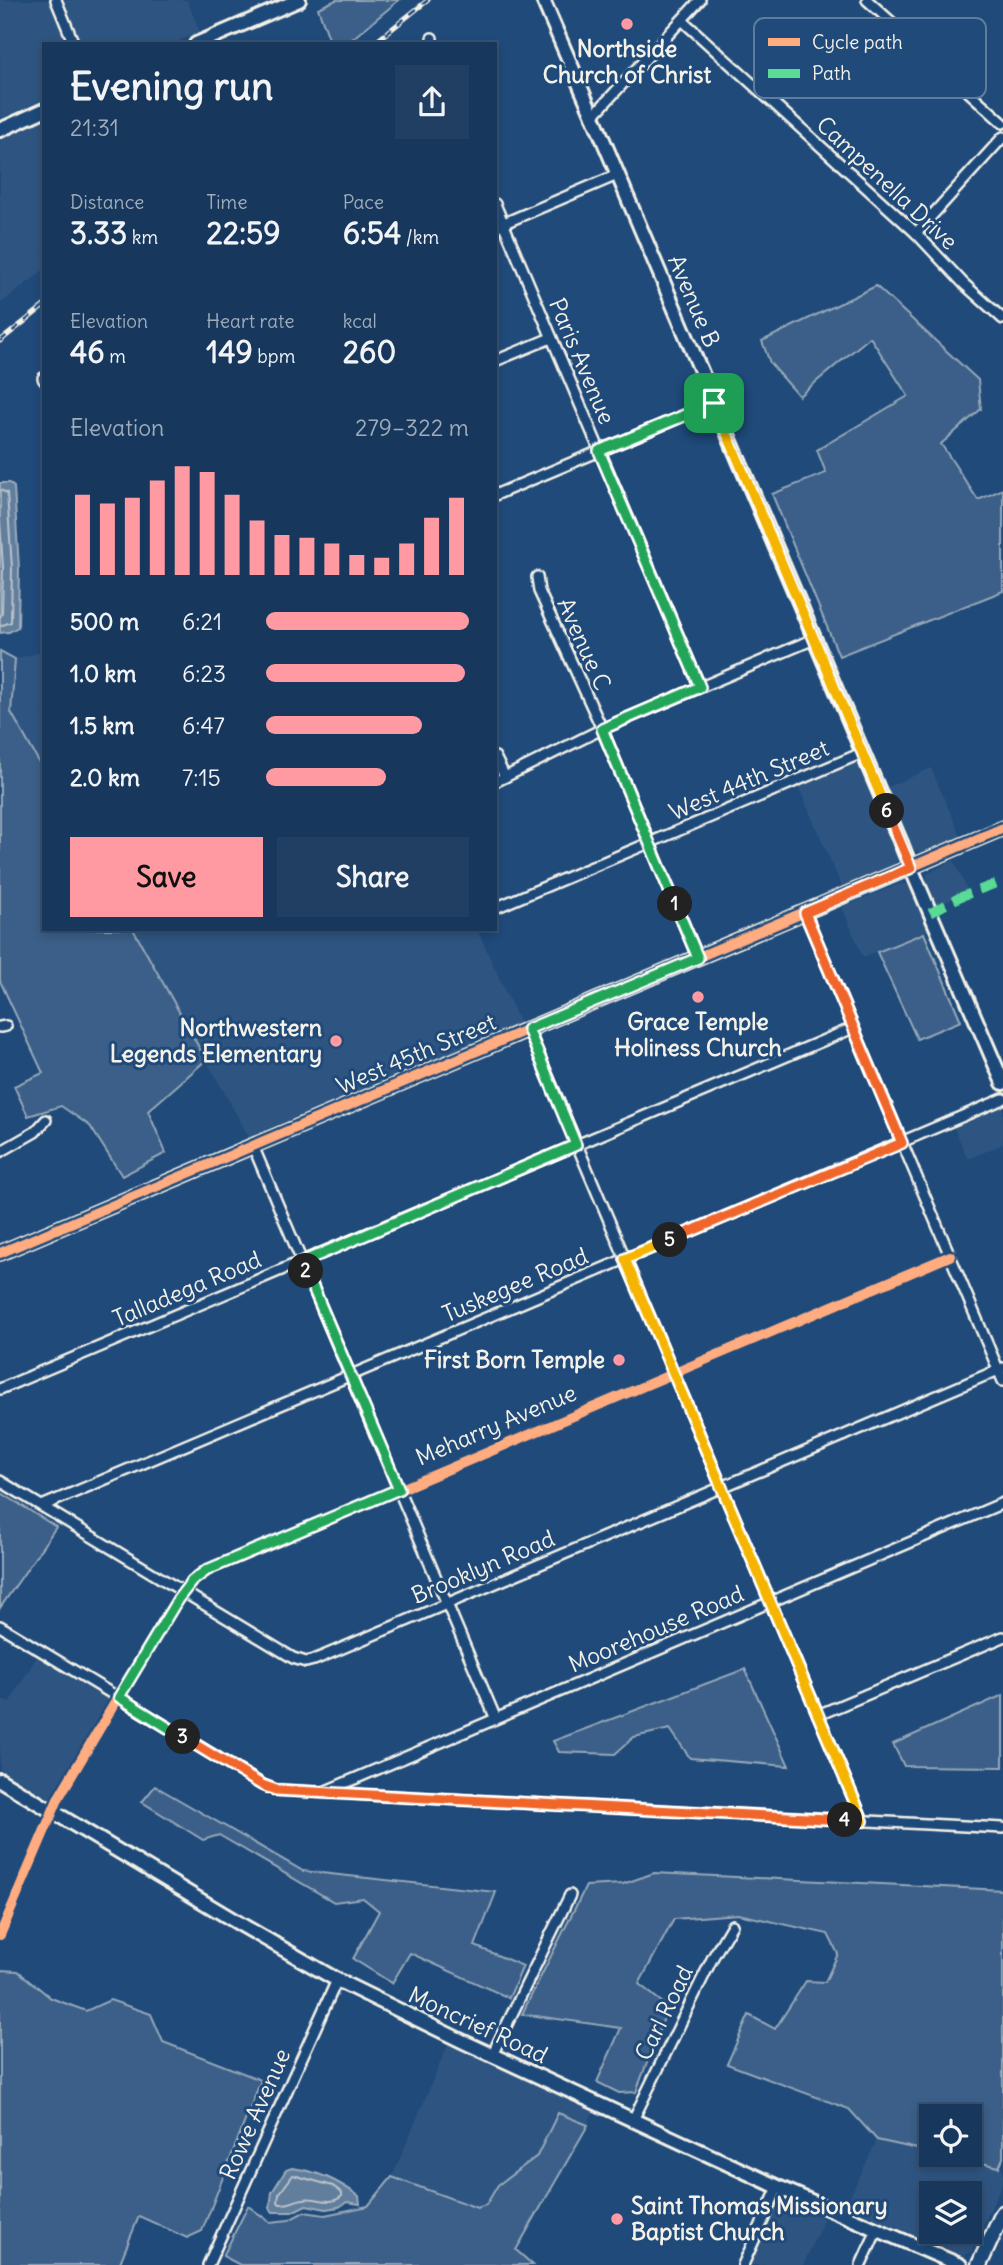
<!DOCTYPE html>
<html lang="en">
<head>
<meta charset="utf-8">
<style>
	:root { --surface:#17385c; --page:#203f62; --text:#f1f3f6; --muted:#9eacbb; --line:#365272; --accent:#ff9aa2 }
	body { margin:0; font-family:Delius,sans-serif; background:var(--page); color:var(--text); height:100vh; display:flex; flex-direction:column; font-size:26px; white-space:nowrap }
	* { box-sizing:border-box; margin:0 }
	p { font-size:23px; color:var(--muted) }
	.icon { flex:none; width:38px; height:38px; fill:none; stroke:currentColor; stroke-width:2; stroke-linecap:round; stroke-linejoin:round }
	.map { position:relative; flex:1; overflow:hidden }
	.panel { position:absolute; left:42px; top:42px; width:455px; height:889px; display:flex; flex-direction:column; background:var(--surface); border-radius:0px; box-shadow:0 4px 10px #0003,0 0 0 2px var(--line) }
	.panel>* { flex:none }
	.buttons { position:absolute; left:919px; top:2104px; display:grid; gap:14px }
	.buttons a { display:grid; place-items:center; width:63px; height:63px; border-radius:0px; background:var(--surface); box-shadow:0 4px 10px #0003,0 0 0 2px var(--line); font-size:35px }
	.pin { position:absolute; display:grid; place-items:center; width:60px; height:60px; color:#fff; margin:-30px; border-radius:14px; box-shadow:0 4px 10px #0006 }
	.km { position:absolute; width:35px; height:35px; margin:-18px; border-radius:50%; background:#222; color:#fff; font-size:19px; line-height:35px; text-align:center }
	.round { display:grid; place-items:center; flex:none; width:74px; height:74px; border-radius:0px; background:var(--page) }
	.head { display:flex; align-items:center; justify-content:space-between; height:119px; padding:0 28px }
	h1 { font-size:38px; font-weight:800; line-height:52px }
	.figures { display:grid; grid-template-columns:repeat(3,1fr); gap:10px; height:119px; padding:7px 28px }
	.figures div { display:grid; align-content:center }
	.figures b { font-size:30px; font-weight:800 }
	.figures small { font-size:19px; font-weight:400 }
	.figures p { font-size:19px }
	.chart { height:196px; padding:14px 28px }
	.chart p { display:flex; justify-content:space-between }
	.chart svg { width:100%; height:126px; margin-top:7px; stroke:var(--accent); stroke-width:6 }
	.primary-button { display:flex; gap:14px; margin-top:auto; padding:14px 28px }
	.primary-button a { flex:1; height:80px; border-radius:0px; background:var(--accent); color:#111; font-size:28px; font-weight:800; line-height:80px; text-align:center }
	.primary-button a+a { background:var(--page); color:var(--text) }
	ul { padding:0 28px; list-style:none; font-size:23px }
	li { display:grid; grid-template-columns:112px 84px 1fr; align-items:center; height:52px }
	li i { height:18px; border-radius:9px; background:var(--accent) }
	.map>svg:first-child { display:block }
	.built { fill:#2d5581; fill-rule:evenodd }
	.green { fill:#3a5f88; stroke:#97a8b8; stroke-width:2 }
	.water { fill:#627e9d; stroke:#9cacbb; stroke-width:2 }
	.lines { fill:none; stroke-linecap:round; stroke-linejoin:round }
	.shore { stroke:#bac3ca; stroke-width:2 }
	.minor-casing { stroke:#f4f1e8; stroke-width:14 }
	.tertiary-casing { stroke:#f4f1e8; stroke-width:18 }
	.secondary-casing { stroke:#f4f1e8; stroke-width:18 }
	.primary-casing { stroke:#f4f1e8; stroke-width:19 }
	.minor { stroke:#1f4a7a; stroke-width:9 }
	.tertiary { stroke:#1f4a7a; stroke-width:12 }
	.secondary { stroke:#1f4a7a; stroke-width:12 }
	.primary { stroke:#1f4a7a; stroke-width:14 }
	.rail-casing { stroke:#f4f1e8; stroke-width:5 }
	.rail { stroke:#1f4a7a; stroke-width:2.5; stroke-dasharray:8; stroke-linecap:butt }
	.quiet { stroke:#5adb95; stroke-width:9; stroke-dasharray:18 9; stroke-linecap:butt }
	.cycleway-casing { stroke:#1f4a7a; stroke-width:15 }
	.cycleway { stroke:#ffac80; stroke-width:10 }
	.split-1-casing { stroke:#fff; stroke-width:14 }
	.split-2-casing { stroke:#fff; stroke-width:14 }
	.split-3-casing { stroke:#fff; stroke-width:14 }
	.split-4-casing { stroke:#fff; stroke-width:14 }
	.split-5-casing { stroke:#fff; stroke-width:14 }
	.split-6-casing { stroke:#fff; stroke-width:14 }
	.split-7-casing { stroke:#fff; stroke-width:14 }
	.split-1 { stroke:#22a559; stroke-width:9 }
	.split-2 { stroke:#22a559; stroke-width:9 }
	.split-3 { stroke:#22a559; stroke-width:9 }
	.split-4 { stroke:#f0652b; stroke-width:9 }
	.split-5 { stroke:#f5b400; stroke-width:9 }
	.split-6 { stroke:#f0652b; stroke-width:9 }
	.split-7 { stroke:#f5b400; stroke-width:9 }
	.poi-dot { fill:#ff9aa2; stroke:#1f4a7a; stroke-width:2.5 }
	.labels { text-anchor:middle; stroke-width:6; stroke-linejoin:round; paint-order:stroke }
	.poi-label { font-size:23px; font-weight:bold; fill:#f4f1e8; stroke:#1f4a7a }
	.street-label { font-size:23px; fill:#f4f1e8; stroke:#1f4a7a }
	.key { fill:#1f4a7a; stroke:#5f7c9b; stroke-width:2 }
	.key-label { font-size:19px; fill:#f4f1e8 }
</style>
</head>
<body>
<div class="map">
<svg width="1003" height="2265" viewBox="0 0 1003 2265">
	<rect width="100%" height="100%" fill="#1f4a7a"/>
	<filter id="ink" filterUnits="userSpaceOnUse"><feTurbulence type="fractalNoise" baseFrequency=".0143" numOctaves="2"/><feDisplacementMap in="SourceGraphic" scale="14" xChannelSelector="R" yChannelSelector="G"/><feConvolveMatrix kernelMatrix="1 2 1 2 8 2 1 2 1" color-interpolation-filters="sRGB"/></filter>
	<g filter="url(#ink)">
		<g class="built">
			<polygon points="0,0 187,0 200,32 172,44 44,44 44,99 0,119"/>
			<polygon points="44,119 44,270 0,304 0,139"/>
			<polygon points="44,651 44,771 11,712 15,659"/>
			<polygon points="859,760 898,855 897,861 888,868 842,887 798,786"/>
			<polygon points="931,768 961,837 924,852 918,852 910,846 886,788"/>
			<polygon points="954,860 968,892 936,906 927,884 927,874"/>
			<polygon points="902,883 909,885 913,890 930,930 863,957 842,907"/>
			<polygon points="133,929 477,929 520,1023 249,1137"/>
			<polygon points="1003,1104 1003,1144 968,1159 953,1126"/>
			<polygon points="38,1655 112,1699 53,1800 0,1769 0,1698 9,1703"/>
			<polygon points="448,2044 593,2111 588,2125 558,2114 537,2156 498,2185 486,2205 477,2208 392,2177"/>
			<path d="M 877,2140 L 931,2152 L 931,2154 L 943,2154 L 1003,2169 L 1003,2181 L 972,2251 L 964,2255 L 959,2254 L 846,2205 ZM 931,2193 L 970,2193 L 970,2231 L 931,2231 Z"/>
			<polygon points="770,2193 824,2219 803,2265 751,2265 740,2260"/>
		</g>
		<g class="green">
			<polygon points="336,0 399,0 346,44 331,44 318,8"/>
			<polygon points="876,286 978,380 981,409 941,444 978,500 1003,489 1003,591 839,656 772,494 826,473 817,450 908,396 870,337 799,396 770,363 762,341"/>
			<polygon points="0,651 15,659 11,712 44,771 44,929 133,929 206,1060 148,1111 166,1153 122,1176 90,1126 61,1106 28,1116 14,1086 43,1073 0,981"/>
			<polygon points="924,933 961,1021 917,1039 877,952"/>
			<polygon points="0,1492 56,1527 0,1608"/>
			<polygon points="745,1669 789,1766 690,1758 670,1729 634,1737 615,1754 559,1752 553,1741"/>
			<polygon points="1003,1695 1003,1767 904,1766 893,1744"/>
			<polygon points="155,1786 303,1871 496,1892 475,1946 523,1966 509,1998 410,1953 392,1983 353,1959 379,1911 363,1898 334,1902 219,1835 203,1840 142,1802"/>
			<polygon points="654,1873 1003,1890 1003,2158 999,2167 943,2154 970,2154 970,2116 931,2116 931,2152 877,2140 849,2109 727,2064 749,2015 775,2029 806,1981 825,1982 838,1954 828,1934 738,1914 674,1919 639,1984 668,2007 636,2092 619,2093 597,2082 621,2028 522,2014 586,1886 623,1884"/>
			<polygon points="0,1970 18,1971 51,1998 86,2011 110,2000 151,2014 163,2042 261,2080 202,2231 187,2238 139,2216 119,2265 0,2265"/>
			<polygon points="558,2113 588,2125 516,2250 533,2265 240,2265 223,2256 248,2206 270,2222 289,2220 304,2212 325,2215 368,2206 392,2177 477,2208 486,2205 498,2185 537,2156"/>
		</g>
		<g class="water">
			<polygon points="0,483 9,483 14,487 19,568 18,627 9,632 0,633"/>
			<path d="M 292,2168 C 318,2171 338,2181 359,2196 L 360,2204 L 347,2202 L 339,2207 L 326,2209 L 306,2205 L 292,2212 L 273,2212 L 270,2208 L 272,2192 L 286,2170 Z"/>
		</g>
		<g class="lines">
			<g class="shore">
				<polyline points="0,490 7,493 12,568 11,622 0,626"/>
				<polyline points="0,521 3,567 2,614 0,617"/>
				<path d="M 293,2175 L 333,2186 L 342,2193 L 342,2196 C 329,2207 317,2196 303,2199 C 294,2200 290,2205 280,2204 L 278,2202 L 279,2194 Z"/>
			</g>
			<defs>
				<g id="minor">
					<polyline points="56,0 74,44"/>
					<polyline points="867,0 1003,123"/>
					<polyline points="682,20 916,233 964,284 1003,319"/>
					<polyline points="432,38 432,44"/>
					<polyline points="593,116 700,0"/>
					<polyline points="495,204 700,687"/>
					<polyline points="495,227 617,175"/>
					<polyline points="916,233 1003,137"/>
					<polyline points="495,361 551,338"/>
					<polyline points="43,378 44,380"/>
					<polyline points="495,495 714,403"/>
					<polyline points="537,577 539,591 602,729 698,958"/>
					<polyline points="495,757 505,777"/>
					<polyline points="495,782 602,729 814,639"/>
					<polyline points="495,908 862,753"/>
					<polyline points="805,913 1003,1381"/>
					<polyline points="0,1027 6,1026"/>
					<polyline points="528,1029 863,1821"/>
					<polyline points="253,1146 495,1717"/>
					<polyline points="0,1152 35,1132 46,1120"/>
					<polyline points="0,1389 853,1028"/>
					<polyline points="0,1481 293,1658 306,1662 314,1660 1003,1368"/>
					<polyline points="42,1506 1003,1099"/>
					<polyline points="0,1626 263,1785 276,1790 1003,1828"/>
					<polyline points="818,1715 1003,1637"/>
					<polyline points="326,1791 1003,1503"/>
					<polyline points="0,1935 59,1797 170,1610 183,1592 199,1575 950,1256"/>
					<polyline points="492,2055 570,1895"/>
					<polyline points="633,2120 713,1957 732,1925"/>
					<polyline points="208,2265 337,1980"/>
					<polyline points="743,2265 778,2187"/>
					<polyline points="861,2265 877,2230"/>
				</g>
				<g id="tertiary">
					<polyline points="543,0 593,116"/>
					<polyline points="196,44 299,0"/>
					<polyline points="0,130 44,110"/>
					<polyline points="901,843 911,868"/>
					<polyline points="0,1253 1003,828"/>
				</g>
				<g id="secondary">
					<polyline points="593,116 901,843"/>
					<polyline points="911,868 1003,1083"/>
					<polyline points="0,1780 240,1924 337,1980 464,2042 778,2187 960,2265"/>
				</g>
				<polyline id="primary" points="979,2265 1003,2213"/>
			</defs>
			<use href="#minor" class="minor-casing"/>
			<use href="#tertiary" class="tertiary-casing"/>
			<use href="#secondary" class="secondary-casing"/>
			<use href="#primary" class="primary-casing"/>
			<use href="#minor" class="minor"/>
			<use href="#tertiary" class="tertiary"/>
			<use href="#secondary" class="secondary"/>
			<use href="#primary" class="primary"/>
			<defs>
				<g id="rail">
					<polyline points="373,44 428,0"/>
					<polyline points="0,341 44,306"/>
				</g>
			</defs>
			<use href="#rail" class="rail-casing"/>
			<use href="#rail" class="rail"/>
			<polyline class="quiet" points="930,913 960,897 1003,881"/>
			<defs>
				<g id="cycleway">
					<polyline points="0,1253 1003,828"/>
					<polyline points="0,1935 59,1797 170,1610 183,1592 199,1575 950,1256"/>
				</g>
			</defs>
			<use href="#cycleway" class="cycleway-casing"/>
			<use href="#cycleway" class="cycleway"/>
		</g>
	</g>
	<g class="lines" filter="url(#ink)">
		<defs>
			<polyline id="split-1" points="675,904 602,729 700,687 599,451 714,403"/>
			<polyline id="split-2" points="306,1271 302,1262 576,1145 528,1029 698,958 675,904"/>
			<polyline id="split-3" points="183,1737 119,1697 178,1599 192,1581 207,1570 399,1489 306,1271"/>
			<polyline id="split-4" points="183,1737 262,1785 276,1790 845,1820"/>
			<polyline id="split-5" points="670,1240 625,1259 863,1821 845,1820"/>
			<polyline id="split-6" points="670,1240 902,1143 805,913 911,868 887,811"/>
			<polyline id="split-7" points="714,403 887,811"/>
		</defs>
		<use href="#split-1" class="split-1-casing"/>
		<use href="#split-2" class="split-2-casing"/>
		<use href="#split-3" class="split-3-casing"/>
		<use href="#split-4" class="split-4-casing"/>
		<use href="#split-5" class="split-5-casing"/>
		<use href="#split-6" class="split-6-casing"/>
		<use href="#split-7" class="split-7-casing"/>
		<use href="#split-1" class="split-1"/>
		<use href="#split-2" class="split-2"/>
		<use href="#split-3" class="split-3"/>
		<use href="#split-4" class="split-4"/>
		<use href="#split-5" class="split-5"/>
		<use href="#split-6" class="split-6"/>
		<use href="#split-7" class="split-7"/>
	</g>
	<g class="poi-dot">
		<circle cx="627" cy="24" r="7"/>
		<circle cx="698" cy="997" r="7"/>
		<circle cx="336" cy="1041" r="7"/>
		<circle cx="619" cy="1360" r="7"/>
		<circle cx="617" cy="2219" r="7"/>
	</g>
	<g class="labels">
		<g class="poi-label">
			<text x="627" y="57">Northside<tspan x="627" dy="26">Church of Christ</tspan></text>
			<text x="698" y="1030">Grace Temple<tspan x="698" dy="26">Holiness Church</tspan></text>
			<text x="322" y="1036" text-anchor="end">Northwestern<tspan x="322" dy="26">Legends Elementary</tspan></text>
			<text x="605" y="1368" text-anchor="end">First Born Temple</text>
			<text x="631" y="2214" text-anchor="start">Saint Thomas Missionary<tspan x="631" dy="26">Baptist Church</tspan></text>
		</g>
		<g class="street-label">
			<text transform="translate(887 183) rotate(43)" y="8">Campenella Drive</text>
			<text transform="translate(694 301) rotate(67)" y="8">Avenue B</text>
			<text transform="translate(582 361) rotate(67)" y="8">Paris Avenue</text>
			<text transform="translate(584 644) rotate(66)" y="8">Avenue C</text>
			<text transform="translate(749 780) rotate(-23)" y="8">West 44th Street</text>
			<text transform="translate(416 1054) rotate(-23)" y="8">West 45th Street</text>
			<text transform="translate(515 1285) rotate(-23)" y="8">Tuskegee Road</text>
			<text transform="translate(187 1289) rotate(-23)" y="8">Talladega Road</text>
			<text transform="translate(496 1425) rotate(-23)" y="8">Meharry Avenue</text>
			<text transform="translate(483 1567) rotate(-23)" y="8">Brooklyn Road</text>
			<text transform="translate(656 1629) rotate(-23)" y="8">Moorehouse Road</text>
			<text transform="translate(664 2013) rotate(-64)" y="8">Carl Road</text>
			<text transform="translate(478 2025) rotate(25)" y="8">Moncrief Road</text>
			<text transform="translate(255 2114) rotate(-66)" y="8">Rowe Avenue</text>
		</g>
	</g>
	<rect x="754" y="18" width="232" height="80" rx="10" class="key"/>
	<rect x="768" y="38" width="32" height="8" fill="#ffac80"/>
	<rect x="768" y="69" width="32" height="9" fill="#5adb95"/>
	<g class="key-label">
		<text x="812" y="49">Cycle path</text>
		<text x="812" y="80">Path</text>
	</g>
</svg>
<div class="buttons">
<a><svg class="icon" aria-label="locate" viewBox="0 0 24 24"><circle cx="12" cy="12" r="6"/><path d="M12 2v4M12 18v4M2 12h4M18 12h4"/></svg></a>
<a><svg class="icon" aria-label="layers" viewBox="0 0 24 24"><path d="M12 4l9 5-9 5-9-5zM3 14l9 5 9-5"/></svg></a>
</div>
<div class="pin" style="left:714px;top:403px;background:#1e9e55"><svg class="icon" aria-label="arrive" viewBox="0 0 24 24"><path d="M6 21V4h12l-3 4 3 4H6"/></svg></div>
<b class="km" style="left:675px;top:904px">1</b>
<b class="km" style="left:306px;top:1271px">2</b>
<b class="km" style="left:183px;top:1737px">3</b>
<b class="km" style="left:845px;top:1820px">4</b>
<b class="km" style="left:670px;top:1240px">5</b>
<b class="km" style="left:887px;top:811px">6</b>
<section class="panel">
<div class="head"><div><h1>Evening run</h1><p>21:31</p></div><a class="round"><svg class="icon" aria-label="share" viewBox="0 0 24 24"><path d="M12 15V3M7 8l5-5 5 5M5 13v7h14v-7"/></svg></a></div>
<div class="figures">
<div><p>Distance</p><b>3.33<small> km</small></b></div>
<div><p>Time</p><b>22:59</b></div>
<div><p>Pace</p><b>6:54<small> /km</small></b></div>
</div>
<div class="figures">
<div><p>Elevation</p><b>46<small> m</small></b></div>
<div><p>Heart rate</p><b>149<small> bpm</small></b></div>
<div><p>kcal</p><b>260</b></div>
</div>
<div class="chart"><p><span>Elevation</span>279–322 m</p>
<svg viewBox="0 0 160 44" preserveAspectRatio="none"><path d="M5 44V16M15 44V19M25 44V17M35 44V11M45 44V6M55 44V8M65 44V16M75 44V25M85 44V30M95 44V31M105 44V33M115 44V37M125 44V38M135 44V33M145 44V24M155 44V17"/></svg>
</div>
<ul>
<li><b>500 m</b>6:21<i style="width:100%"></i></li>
<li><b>1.0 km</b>6:23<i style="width:98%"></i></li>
<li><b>1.5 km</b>6:47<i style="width:77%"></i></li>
<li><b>2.0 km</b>7:15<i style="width:59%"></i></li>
</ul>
<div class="primary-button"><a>Save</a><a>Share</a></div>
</section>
</div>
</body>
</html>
